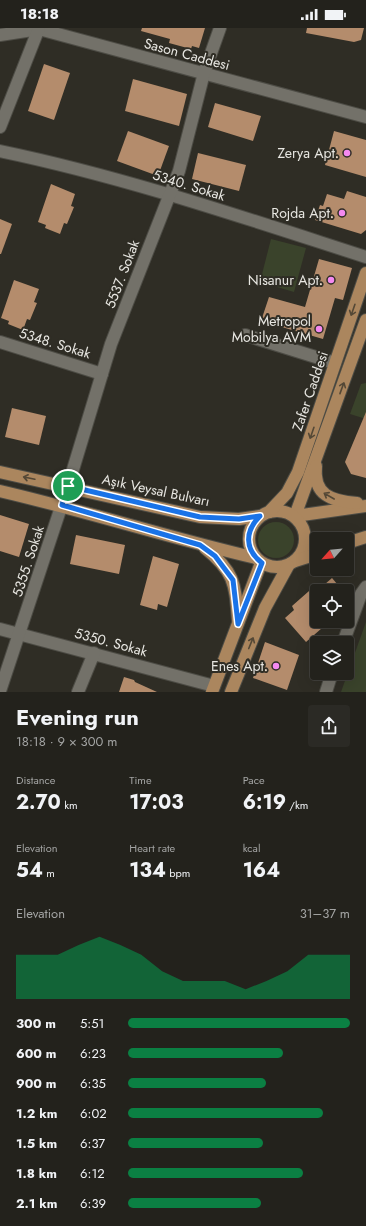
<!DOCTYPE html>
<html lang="en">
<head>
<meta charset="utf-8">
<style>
	:root { --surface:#23221c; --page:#2b2a25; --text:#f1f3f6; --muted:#a3a4a3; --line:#403f3b; --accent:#0b8043 }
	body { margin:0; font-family:Jost,sans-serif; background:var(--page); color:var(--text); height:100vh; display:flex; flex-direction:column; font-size:15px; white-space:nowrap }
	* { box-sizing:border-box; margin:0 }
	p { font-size:13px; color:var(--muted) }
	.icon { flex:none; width:22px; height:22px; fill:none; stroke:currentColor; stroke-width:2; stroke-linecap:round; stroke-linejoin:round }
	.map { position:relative; height:664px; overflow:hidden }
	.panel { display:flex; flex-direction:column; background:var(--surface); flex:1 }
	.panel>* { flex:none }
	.needle { width:26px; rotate:243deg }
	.controls { position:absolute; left:310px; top:504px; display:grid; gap:8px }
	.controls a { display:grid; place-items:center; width:44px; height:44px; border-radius:4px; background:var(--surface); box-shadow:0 4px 16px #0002,0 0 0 1px var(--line); font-size:20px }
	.pin { position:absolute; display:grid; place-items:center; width:34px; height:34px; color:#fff; margin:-17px; border:2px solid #fff; border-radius:50%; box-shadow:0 1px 4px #0007 }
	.round { display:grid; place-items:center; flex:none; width:42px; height:42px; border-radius:4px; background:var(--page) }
	.overview { display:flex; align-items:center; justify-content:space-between; height:68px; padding:0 16px }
	h1 { font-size:22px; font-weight:700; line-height:30px }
	.metrics { display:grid; grid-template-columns:repeat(3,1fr); gap:6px; height:68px; padding:4px 16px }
	.metrics div { display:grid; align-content:center }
	.metrics b { font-size:20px; font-weight:700 }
	.metrics small { font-size:11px; font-weight:400 }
	.metrics p { font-size:11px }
	.chart { height:112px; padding:8px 16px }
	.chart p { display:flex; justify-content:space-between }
	.chart svg { width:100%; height:72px; margin-top:4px; fill:var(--accent); opacity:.7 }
	ul { padding:0 16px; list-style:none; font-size:13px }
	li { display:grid; grid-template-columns:64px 48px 1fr; align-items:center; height:30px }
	li i { height:10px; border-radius:5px; background:var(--accent) }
	.status { display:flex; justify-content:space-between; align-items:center; height:28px; padding:0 20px; background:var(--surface); direction:ltr }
	.status svg { height:11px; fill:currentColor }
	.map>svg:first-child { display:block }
	.green { fill:#3a432b }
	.building { fill:#b48c6c }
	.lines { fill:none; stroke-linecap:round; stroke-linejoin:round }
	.minor-casing { stroke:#4d4c45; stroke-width:14 }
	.major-casing { stroke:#4d4c45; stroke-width:14 }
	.minor { stroke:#737169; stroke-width:12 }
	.major { stroke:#ab865e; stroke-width:12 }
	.oneway { stroke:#544836 }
	.route-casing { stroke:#fff; stroke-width:8 }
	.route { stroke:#1a73e8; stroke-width:5 }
	.poi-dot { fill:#f489f0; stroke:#2f2d25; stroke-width:1.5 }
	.labels { text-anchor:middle; stroke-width:4; stroke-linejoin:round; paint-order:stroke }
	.street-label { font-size:14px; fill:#e8e7e2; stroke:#2f2d25 }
	.poi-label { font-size:14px; fill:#e8e7e2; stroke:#2f2d25; text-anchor:end }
</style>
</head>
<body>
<div class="status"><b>18:18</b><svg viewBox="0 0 49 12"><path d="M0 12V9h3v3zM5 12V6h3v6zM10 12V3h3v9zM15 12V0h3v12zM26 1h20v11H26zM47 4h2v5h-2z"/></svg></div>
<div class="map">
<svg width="366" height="664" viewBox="0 0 366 664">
	<rect width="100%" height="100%" fill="#2f2d25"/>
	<g class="green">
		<polygon points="271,211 306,220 294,264 260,254"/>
		<polygon points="366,355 366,391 350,386 361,356"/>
		<circle cx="276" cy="512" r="18"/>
		<polygon points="366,594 366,664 341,664"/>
	</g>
	<g class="building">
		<polygon points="142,0 205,0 199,20 192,18 191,21 169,15 170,11 141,3"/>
		<polygon points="307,0 364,0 361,12 354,14 306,5"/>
		<polygon points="44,36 70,45 54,92 28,83"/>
		<polygon points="133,51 187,66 179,98 125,83"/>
		<polygon points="215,75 261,88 253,113 208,99"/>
		<polygon points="128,103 169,118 158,148 117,133"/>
		<polygon points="334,103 366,112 366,149 325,137"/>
		<polygon points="198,125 246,137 239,163 192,151"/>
		<polygon points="51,156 75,166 71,178 74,179 67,196 64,195 60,206 45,200 46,197 38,194"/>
		<polygon points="347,163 366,169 366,202 361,206 315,192 320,177 323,178 327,166 344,171"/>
		<polygon points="0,191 12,196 1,226 0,226"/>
		<polygon points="319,231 352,240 343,272 335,270 323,311 261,293 269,269 305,279"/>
		<polygon points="14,252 39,261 34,274 37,275 30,292 27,291 23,302 8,296 9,293 1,290"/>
		<polygon points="12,380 46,388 39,417 5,409"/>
		<polygon points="366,384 366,450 351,446 345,434"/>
		<polygon points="0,487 29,496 19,529 0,523"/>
		<polygon points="76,507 125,517 119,546 70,536"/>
		<polygon points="153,528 179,536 167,579 158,576 157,582 140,577"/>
		<polygon points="332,550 343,563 317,563"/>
		<polygon points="317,556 317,593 330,593 306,614 285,590 294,582 292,578"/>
		<polygon points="265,614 299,627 287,662 253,650"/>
		<polygon points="124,649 134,652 135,654 157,664 119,664"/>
	</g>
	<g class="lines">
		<defs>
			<g id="minor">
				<polyline points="0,7 39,1 366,89"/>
				<polyline points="0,99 39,0"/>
				<path d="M 0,123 C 125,149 245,190 366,229"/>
				<polyline points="245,307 335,335"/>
				<polyline points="0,314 102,346"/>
				<polyline points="0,601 214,658"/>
				<polyline points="343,615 361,566 366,559"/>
				<polyline points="0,663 68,458 111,316 179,143 204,45 220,0"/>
				<polyline points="78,664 94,625"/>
				<polyline points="326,664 332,645"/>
			</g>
			<g id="major">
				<polyline points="366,292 295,488 366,478"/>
				<path d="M 316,438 C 313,467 331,473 357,475"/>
				<polyline points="0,444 200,489 239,491 260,488"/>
				<path d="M 0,463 C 86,483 170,510 256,530"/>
				<circle cx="277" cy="511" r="28"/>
				<polyline points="269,484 287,465 298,444 366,245"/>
				<polyline points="347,515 366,509"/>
				<path d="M 205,520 C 235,544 235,556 238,592"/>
				<polyline points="295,533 317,526"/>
				<polyline points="212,664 261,535"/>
				<polyline points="231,664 265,580 288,538"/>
			</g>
		</defs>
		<use href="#minor" class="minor-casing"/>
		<use href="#major" class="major-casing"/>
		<use href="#minor" class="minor"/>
		<use href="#major" class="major"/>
	</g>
	<defs><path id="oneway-shaft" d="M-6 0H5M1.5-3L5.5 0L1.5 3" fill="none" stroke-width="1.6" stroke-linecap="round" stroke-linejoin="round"/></defs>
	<g class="oneway">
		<use href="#oneway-shaft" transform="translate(353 282) rotate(109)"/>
		<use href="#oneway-shaft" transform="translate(342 360) rotate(-70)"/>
		<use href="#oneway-shaft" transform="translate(312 405) rotate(109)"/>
		<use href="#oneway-shaft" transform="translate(29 450) rotate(-168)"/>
		<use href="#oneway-shaft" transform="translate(329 468) rotate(-150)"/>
		<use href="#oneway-shaft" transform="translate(251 615) rotate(-68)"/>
	</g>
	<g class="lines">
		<defs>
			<path id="route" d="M 68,458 L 200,489 L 239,491 L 260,488 C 245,503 244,521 262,535 L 238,596 L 233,552 L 215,528 L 200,517 L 62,477 Z"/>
		</defs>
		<use href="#route" class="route-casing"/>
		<use href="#route" class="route"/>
	</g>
	<g class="poi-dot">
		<circle cx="347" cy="125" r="4"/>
		<circle cx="342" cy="185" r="4"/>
		<circle cx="331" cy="252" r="4"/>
		<circle cx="319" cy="301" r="4"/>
		<circle cx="276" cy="638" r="4"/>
	</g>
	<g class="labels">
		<g class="street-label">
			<text transform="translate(187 26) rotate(15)" y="5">Sason Caddesi</text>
			<text transform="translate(189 157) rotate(17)" y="5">5340. Sokak</text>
			<text transform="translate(122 246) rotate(-69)" y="5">5537. Sokak</text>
			<text transform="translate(55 315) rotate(17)" y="5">5348. Sokak</text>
			<text transform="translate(310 363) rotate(-71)" y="5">Zafer Caddesi</text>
			<text transform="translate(156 462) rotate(12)" y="5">Aşık Veysal Bulvarı</text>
			<text transform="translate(28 533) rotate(-72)" y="5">5355. Sokak</text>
			<text transform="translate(111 614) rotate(15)" y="5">5350. Sokak</text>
		</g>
		<g class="poi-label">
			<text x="339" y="130">Zerya Apt.</text>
			<text x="334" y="190">Rojda Apt.</text>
			<text x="323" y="257">Nisanur Apt.</text>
			<text x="311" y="298">Metropol<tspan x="311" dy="16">Mobilya AVM</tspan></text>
			<text x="268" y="643">Enes Apt.</text>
		</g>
	</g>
</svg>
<div class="controls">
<a><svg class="needle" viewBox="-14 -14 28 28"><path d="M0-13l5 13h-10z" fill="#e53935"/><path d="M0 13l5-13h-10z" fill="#a3a4a3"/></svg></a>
<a><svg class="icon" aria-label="locate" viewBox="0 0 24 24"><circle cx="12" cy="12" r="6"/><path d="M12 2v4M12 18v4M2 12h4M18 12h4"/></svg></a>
<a><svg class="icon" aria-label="layers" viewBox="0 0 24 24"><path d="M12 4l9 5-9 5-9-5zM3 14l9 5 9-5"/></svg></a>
</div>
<div class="pin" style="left:68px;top:458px;background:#1e9e55"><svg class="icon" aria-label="arrive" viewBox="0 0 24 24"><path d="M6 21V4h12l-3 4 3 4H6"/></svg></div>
</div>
<section class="panel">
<div class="overview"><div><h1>Evening run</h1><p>18:18 · 9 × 300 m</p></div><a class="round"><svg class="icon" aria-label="share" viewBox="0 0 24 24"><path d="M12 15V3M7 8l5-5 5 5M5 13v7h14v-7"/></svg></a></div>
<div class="metrics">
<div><p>Distance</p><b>2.70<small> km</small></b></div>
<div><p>Time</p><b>17:03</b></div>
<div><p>Pace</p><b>6:19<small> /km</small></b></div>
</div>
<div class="metrics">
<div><p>Elevation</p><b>54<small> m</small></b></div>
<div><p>Heart rate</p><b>134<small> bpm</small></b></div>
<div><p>kcal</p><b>164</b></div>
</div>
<div class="chart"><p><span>Elevation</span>31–37 m</p>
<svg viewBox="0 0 160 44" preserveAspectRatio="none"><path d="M0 44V17L10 17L20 17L30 11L40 6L50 11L60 17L70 27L80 33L90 33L100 33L110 38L120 33L130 27L140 17L150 17L160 17V44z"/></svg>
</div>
<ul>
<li><b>300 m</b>5:51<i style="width:100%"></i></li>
<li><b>600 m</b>6:23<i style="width:70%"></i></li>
<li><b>900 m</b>6:35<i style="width:62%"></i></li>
<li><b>1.2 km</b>6:02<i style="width:88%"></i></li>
<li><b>1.5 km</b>6:37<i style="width:61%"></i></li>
<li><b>1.8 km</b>6:12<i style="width:79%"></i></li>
<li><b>2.1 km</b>6:39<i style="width:60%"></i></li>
</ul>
</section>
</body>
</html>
